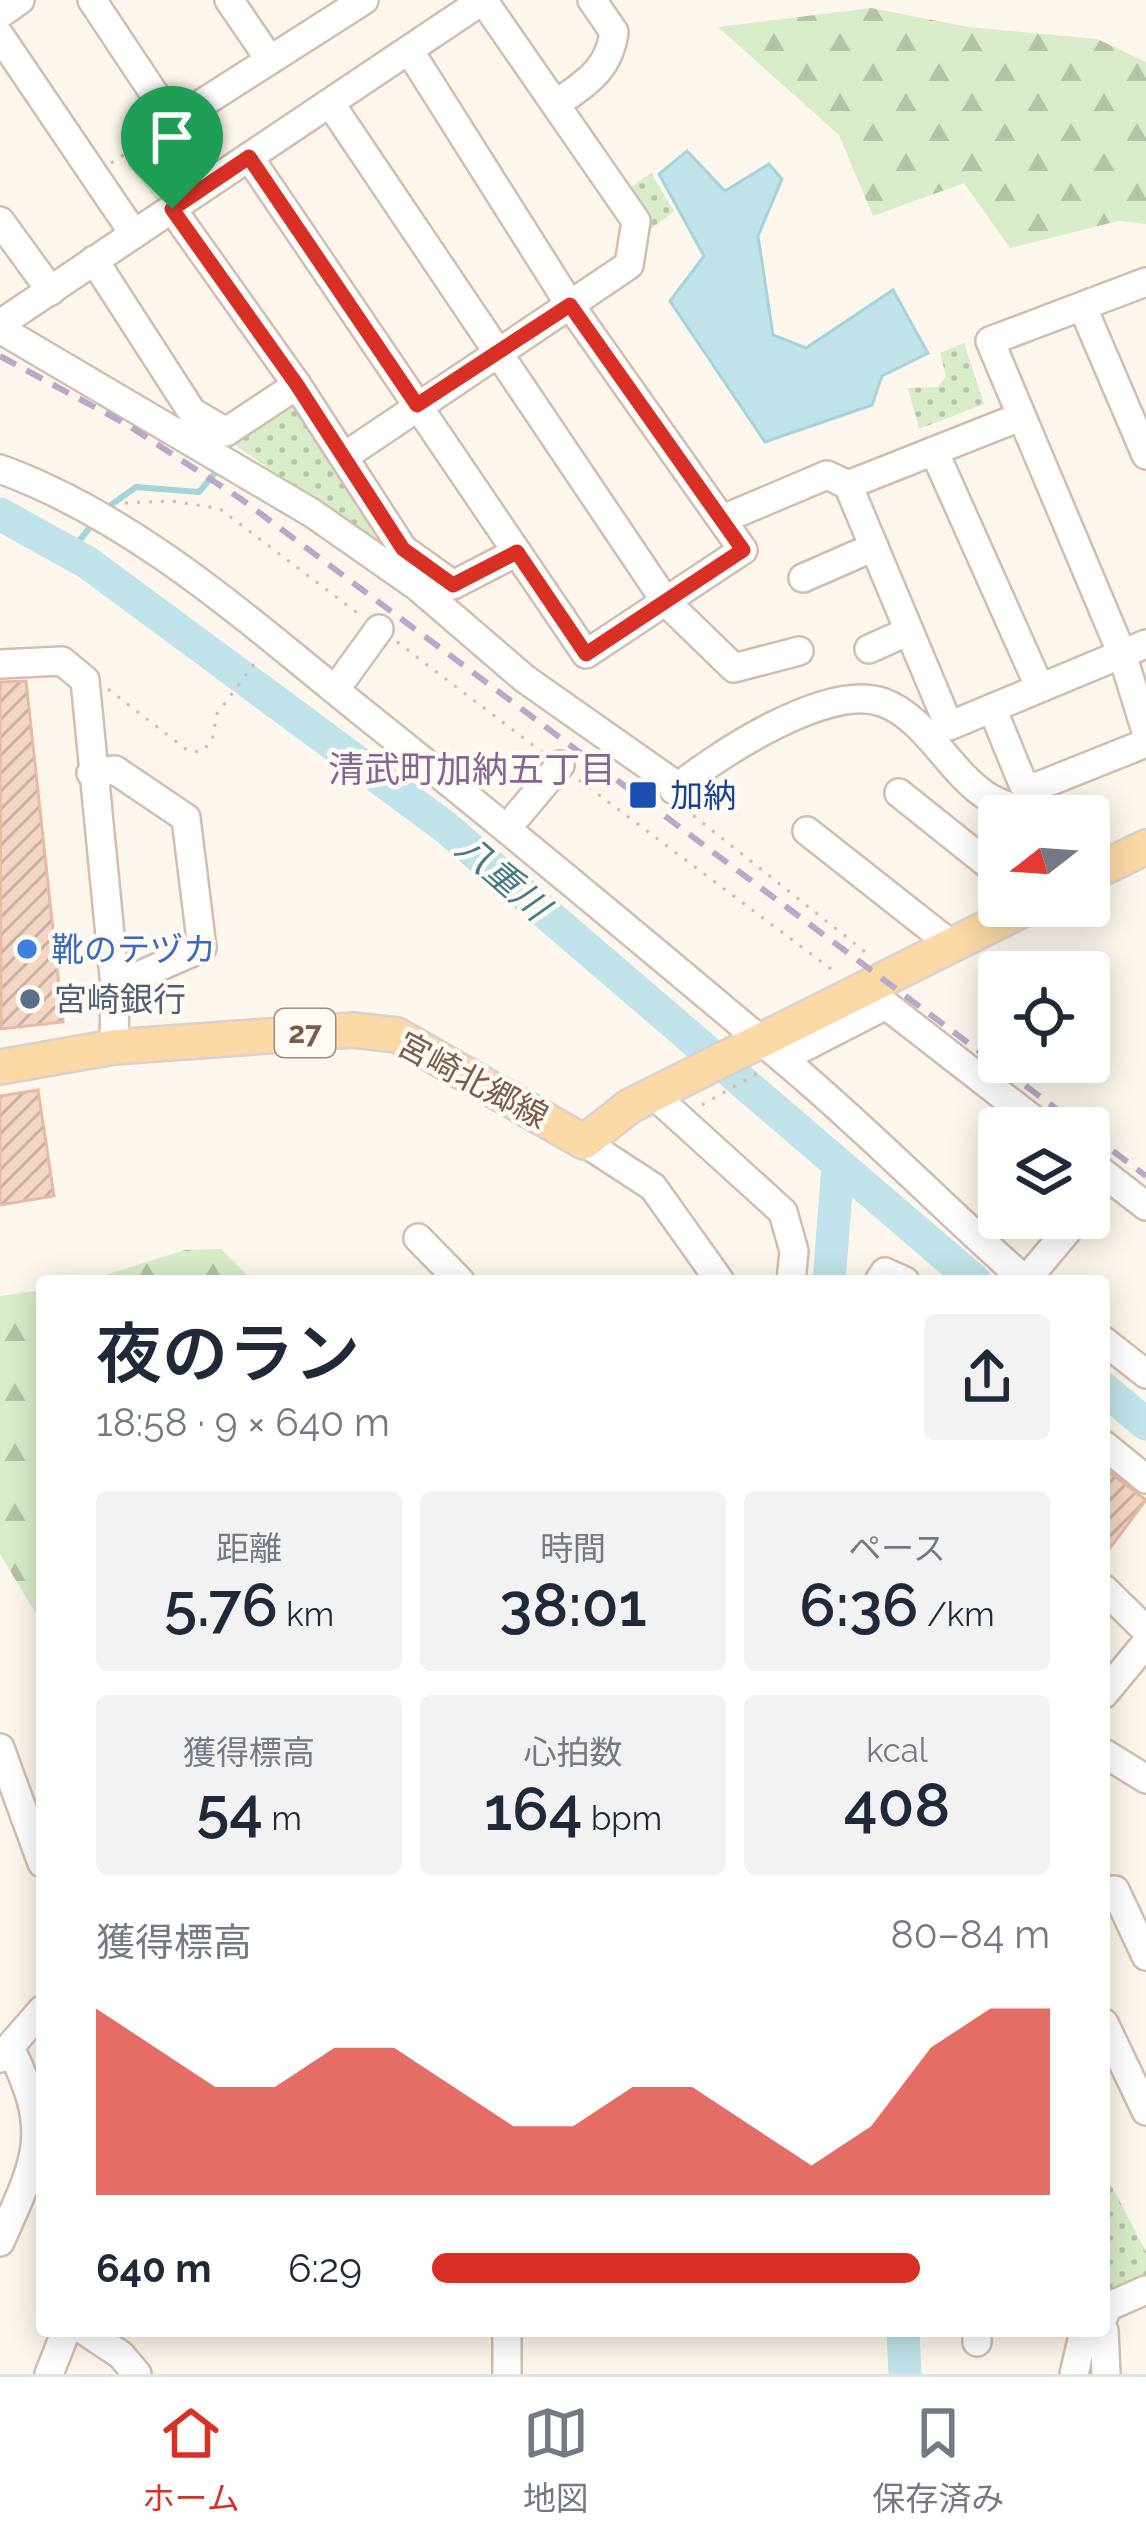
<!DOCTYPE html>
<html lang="ja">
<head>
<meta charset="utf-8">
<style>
	:root { --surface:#fff; --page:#f2f2f3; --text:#1f2937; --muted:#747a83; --line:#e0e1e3; --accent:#d93025 }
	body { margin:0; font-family:Raleway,"Noto Sans JP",sans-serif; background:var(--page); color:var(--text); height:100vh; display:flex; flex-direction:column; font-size:45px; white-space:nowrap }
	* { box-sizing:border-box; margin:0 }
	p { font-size:39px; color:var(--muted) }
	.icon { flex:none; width:66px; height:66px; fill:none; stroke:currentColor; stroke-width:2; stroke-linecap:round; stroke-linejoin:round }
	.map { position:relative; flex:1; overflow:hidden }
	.side { position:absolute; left:36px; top:1275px; width:1074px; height:1062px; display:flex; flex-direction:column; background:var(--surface); border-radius:12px; box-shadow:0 6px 30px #0003 }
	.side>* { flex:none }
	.needle { width:78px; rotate:253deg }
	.buttons { position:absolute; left:978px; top:795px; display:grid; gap:24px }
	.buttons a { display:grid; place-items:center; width:132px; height:132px; border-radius:12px; background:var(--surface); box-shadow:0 6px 30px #0003; font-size:60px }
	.pin { position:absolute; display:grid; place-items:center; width:102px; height:102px; color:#fff; margin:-123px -51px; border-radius:50% 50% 50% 0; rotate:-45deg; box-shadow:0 0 12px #0007 }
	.pin .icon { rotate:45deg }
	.round { display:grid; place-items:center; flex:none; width:126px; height:126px; border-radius:12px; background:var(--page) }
	.headline { display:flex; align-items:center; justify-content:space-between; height:204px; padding:0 60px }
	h1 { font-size:66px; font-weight:600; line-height:90px }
	.metrics { display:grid; grid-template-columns:repeat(3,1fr); gap:18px; height:204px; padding:12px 60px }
	.metrics div { display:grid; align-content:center; border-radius:12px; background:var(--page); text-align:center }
	.metrics b { font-size:60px; font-weight:600 }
	.metrics small { font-size:33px; font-weight:400 }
	.metrics p { font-size:33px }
	.chart { height:336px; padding:24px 60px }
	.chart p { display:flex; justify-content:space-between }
	.chart svg { width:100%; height:216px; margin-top:12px; fill:var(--accent); opacity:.7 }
	ul { padding:0 60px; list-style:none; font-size:39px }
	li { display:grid; grid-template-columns:192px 144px 1fr; align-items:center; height:90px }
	li i { height:30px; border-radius:15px; background:var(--accent) }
	.tabs { display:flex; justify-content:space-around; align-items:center; height:168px; border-top:3px solid var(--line); background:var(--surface); font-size:33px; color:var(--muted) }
	.tabs a { display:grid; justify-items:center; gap:6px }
	.tabs .selected { color:var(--accent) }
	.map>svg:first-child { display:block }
	.forest { fill:url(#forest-firs) }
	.park { fill:url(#park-dots) }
	.water { fill:#bfe3e8; stroke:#a5d3da; stroke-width:3 }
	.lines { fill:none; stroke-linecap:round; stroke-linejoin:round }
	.stream { stroke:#a5d3da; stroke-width:6 }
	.river { stroke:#bfe3e8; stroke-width:33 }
	.building { fill:url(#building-hatch); stroke:#e6bba3; stroke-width:3 }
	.minor-casing { stroke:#d1beb0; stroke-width:32 }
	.major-casing { stroke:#dad1cd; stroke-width:38 }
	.path { stroke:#d9b8a5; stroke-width:3; stroke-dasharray:3 9; stroke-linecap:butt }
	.minor { stroke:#fff; stroke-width:27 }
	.major { stroke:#fbd9a5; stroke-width:33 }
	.rail { stroke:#b9a8c9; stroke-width:6; stroke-dasharray:18 12; stroke-linecap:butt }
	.route-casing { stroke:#fff; stroke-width:24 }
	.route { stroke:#d93025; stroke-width:15 }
	.transit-dot { fill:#1a4fb4; stroke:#fffaf3; stroke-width:4.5 }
	.shop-dot { fill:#3f7fe0; stroke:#fffaf3; stroke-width:4.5 }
	.service-dot { fill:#5c6f8a; stroke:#fffaf3; stroke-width:4.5 }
	.labels { text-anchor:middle; stroke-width:9; stroke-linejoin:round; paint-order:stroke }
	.shield { fill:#fffaf3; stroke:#a28b7f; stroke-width:3 }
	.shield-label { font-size:30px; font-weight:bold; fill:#7a5c4d }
	.transit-label { font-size:33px; fill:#164399; stroke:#fffaf3; text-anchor:start }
	.shop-label { font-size:33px; fill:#366cbe; stroke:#fffaf3; text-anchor:start }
	.service-label { font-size:33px; fill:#4e5e75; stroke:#fffaf3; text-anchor:start }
	.street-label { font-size:33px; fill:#7a5c4d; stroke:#fffaf3 }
	.neighbourhood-label { font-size:36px; fill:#846695; stroke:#fffaf3 }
	.water-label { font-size:36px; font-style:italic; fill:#437c86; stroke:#fffaf3 }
</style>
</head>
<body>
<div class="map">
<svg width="1146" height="2374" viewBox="0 0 1146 2374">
	<defs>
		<pattern id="forest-firs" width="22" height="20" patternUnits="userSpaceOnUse" patternTransform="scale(3)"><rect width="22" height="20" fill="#d8ecc9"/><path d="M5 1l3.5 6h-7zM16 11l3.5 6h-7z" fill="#b4c2a5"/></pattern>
		<pattern id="park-dots" width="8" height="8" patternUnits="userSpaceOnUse" patternTransform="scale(3)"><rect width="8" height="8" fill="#d8ecc9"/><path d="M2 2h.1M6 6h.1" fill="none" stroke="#b4c2a5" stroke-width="1.8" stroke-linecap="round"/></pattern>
		<pattern id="building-hatch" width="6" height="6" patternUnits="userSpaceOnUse" patternTransform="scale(3)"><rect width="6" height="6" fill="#f3d5c3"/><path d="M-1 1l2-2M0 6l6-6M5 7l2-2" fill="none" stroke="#cab0a1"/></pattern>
	</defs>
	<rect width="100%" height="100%" fill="#fdf6ec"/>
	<g class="forest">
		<polygon points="871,8 968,27 1097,39 1146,62 1146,224 1118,221 1010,248 964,183 873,216 839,135 718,27"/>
		<polygon points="221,1249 253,1281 86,1281 185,1250"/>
		<polygon points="42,1290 42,1624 0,1554 0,1296"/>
	</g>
	<g class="park">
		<polygon points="162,134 190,178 158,201 128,165 143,146"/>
		<polygon points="651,173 674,211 645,234 627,190"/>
		<polygon points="964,343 984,404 919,429 908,388 938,387 946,376 940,353"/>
		<polygon points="288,401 389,549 230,442"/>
		<polygon points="1105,2173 1146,2252 1146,2282 1104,2300"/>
	</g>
	<polygon class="water" points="687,151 725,191 769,164 782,179 758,236 773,335 806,348 893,290 928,353 882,376 872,405 765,442 670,301 704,256 659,174"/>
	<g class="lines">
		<g class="stream">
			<polyline points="104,510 136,487 199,492 220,467"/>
			<polyline points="69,553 96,520"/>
		</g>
		<g class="river">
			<polyline points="0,514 88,563 444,826 975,1281"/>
			<polyline points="829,1281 838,1166"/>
			<polyline points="1104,1389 1146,1424"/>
			<polyline points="903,2331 905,2374"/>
		</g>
	</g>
	<g class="building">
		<polygon points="26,681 63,1022 1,1029 0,682"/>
		<polygon points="38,1090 54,1196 0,1205 0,1096"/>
		<polygon points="1104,1468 1146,1500 1104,1556"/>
	</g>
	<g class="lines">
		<defs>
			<g id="minor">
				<polyline points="92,0 173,122 364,0"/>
				<polyline points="229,0 270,60"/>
				<polyline points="0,14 20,0"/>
				<polyline points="0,36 134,234"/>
				<polyline points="330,103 666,602 734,668 799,651"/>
				<path d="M 556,104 C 586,83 609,70 614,32 L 592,0"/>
				<polyline points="249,157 586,654 743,550 570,305 409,50"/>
				<polyline points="172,209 297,385 403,549 453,585 517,552"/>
				<polyline points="0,221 51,291"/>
				<polyline points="94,260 192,412 226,432 297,385"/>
				<polyline points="1146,282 990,341 1122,654 1146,731"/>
				<polyline points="1083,308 1146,455"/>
				<polyline points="0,324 483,0"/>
				<path d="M 0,329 L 312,513 L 418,587 L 525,679 L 673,783 L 674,790 C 716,756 826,683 882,702 C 925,717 948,770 985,795 C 999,805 1020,809 1036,816"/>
				<polyline points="934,451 1040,688"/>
				<polyline points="345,456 629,265 636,221 483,0"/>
				<path d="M 0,469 C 137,519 250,622 362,712 C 505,826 644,942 784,1060 C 868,1130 944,1209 1026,1281"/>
				<polyline points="848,485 1020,417"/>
				<polyline points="723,519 827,475 848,485 949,726 1146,644"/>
				<polyline points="803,578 874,547"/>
				<polyline points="869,649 909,631"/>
				<polyline points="0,664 62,661 85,680 115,986 114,1047"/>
				<polyline points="335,690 379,629"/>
				<polyline points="992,708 1023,784 1036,787 1146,743"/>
				<polyline points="91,773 115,770 186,818 202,948 115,986"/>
				<polyline points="899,793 999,873"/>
				<polyline points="507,828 560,765"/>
				<polyline points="807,831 953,946"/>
				<polyline points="783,1058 886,1005 1044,1128"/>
				<polyline points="654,1095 783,1212 794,1251 791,1281"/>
				<polyline points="584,1142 653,1187 720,1281"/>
				<polyline points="1089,1162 1146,1206"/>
				<polyline points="418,1238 460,1281"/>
				<polyline points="1026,1280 1078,1218"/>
				<polyline points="879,1281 885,1272 905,1281"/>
				<polyline points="1104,1341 1146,1374"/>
				<polyline points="1104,1445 1146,1479"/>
				<polyline points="1104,1589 1146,1630"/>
				<polyline points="1104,1694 1146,1643"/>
				<polyline points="0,1748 42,1863"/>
				<polyline points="1104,1753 1146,1779"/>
				<polyline points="1104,1891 1115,1890 1146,1956"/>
				<polyline points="1104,2023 1146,2111"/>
				<polyline points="0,2058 42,2010"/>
				<path d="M 0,2242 C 37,2159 53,2133 10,2048"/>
				<polyline points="1104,2316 1107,2307 1146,2290"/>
				<polyline points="85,2331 121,2355 137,2374"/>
				<polyline points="1104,2331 1106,2374"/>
				<polyline points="977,2342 977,2331"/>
				<polyline points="49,2374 66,2331"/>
				<polyline points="507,2374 507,2331"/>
				<polyline points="1074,2374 1084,2331"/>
			</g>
			<g id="major">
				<polyline points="1089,875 1146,847"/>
				<polyline points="0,1067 114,1047 353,1030 397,1035 584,1142 630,1106 1030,906"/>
			</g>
		</defs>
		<use href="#minor" class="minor-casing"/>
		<use href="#major" class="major-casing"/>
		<g class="path">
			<polyline points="111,163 153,136"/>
			<polyline points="125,503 172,501 220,509 360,615"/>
			<polyline points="397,642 542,752"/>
			<polyline points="108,689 187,750 201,752 212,741 217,714 257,660"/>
			<polyline points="579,780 835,972"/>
			<polyline points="684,808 869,955"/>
			<polyline points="702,1105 761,1071"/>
		</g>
		<use href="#minor" class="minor"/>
		<use href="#major" class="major"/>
		<g class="rail">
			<polyline points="0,356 126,424 241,499 1082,1128"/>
			<polyline points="1089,1133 1146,1176"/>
		</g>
	</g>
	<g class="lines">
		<defs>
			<polygon id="route" points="249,157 417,405 570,305 743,550 586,654 517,552 453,585 403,549 297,385 172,209"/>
		</defs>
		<use href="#route" class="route-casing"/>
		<use href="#route" class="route"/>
	</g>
	<rect class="transit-dot" x="628" y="780" width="30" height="30" rx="6"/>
	<circle class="shop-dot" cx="27" cy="949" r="12"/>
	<circle class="service-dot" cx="30" cy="999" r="12"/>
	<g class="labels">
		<rect class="shield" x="275" y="1009" width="60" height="48" rx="9"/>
		<g class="shield-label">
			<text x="305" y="1043">27</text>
		</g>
		<g class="transit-label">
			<text x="670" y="807">加納</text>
		</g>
		<g class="shop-label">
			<text x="51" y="961">靴のテヅカ</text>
		</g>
		<g class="service-label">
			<text x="54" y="1011">宮崎銀行</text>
		</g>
		<g class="street-label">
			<text transform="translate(473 1080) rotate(28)" y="12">宮崎北郷線</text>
		</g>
		<g class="neighbourhood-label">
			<text x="472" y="782">清武町加納五丁目</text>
		</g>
		<g class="water-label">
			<text transform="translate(503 877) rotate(41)" y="13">八重川</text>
		</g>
	</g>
</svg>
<div class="buttons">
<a><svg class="needle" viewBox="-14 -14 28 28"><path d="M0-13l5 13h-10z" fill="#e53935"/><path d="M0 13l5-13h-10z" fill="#747a83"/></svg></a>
<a><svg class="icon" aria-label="locate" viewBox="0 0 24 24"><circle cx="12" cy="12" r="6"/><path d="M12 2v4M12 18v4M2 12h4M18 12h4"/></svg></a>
<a><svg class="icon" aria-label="layers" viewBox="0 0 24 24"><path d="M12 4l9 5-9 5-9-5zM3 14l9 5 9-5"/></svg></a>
</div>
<div class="pin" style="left:172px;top:209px;background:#1e9e55"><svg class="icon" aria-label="arrive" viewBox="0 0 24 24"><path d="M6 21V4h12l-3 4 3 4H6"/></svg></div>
<section class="side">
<div class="headline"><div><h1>夜のラン</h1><p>18:58 · 9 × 640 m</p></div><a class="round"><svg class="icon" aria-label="share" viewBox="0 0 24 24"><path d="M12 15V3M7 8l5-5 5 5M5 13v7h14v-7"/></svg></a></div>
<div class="metrics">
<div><p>距離</p><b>5.76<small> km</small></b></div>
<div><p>時間</p><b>38:01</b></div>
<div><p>ペース</p><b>6:36<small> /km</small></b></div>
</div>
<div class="metrics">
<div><p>獲得標高</p><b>54<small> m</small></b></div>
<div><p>心拍数</p><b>164<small> bpm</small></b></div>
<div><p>kcal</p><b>408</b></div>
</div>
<div class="chart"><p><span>獲得標高</span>80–84 m</p>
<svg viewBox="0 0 160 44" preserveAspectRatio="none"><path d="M0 44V6L10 14L20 22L30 22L40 14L50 14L60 22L70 30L80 30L90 22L100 22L110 30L120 38L130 30L140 14L150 6L160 6V44z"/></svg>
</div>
<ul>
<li><b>640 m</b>6:29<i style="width:79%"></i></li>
</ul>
</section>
</div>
<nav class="tabs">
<a class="selected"><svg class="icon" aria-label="home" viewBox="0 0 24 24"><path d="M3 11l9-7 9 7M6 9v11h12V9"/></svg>ホーム</a>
<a><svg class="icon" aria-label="map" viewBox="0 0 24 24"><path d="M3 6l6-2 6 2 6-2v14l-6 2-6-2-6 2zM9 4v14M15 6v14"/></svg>地図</a>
<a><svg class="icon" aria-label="saved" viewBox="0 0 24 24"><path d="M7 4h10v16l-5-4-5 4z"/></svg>保存済み</a>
</nav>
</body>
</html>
